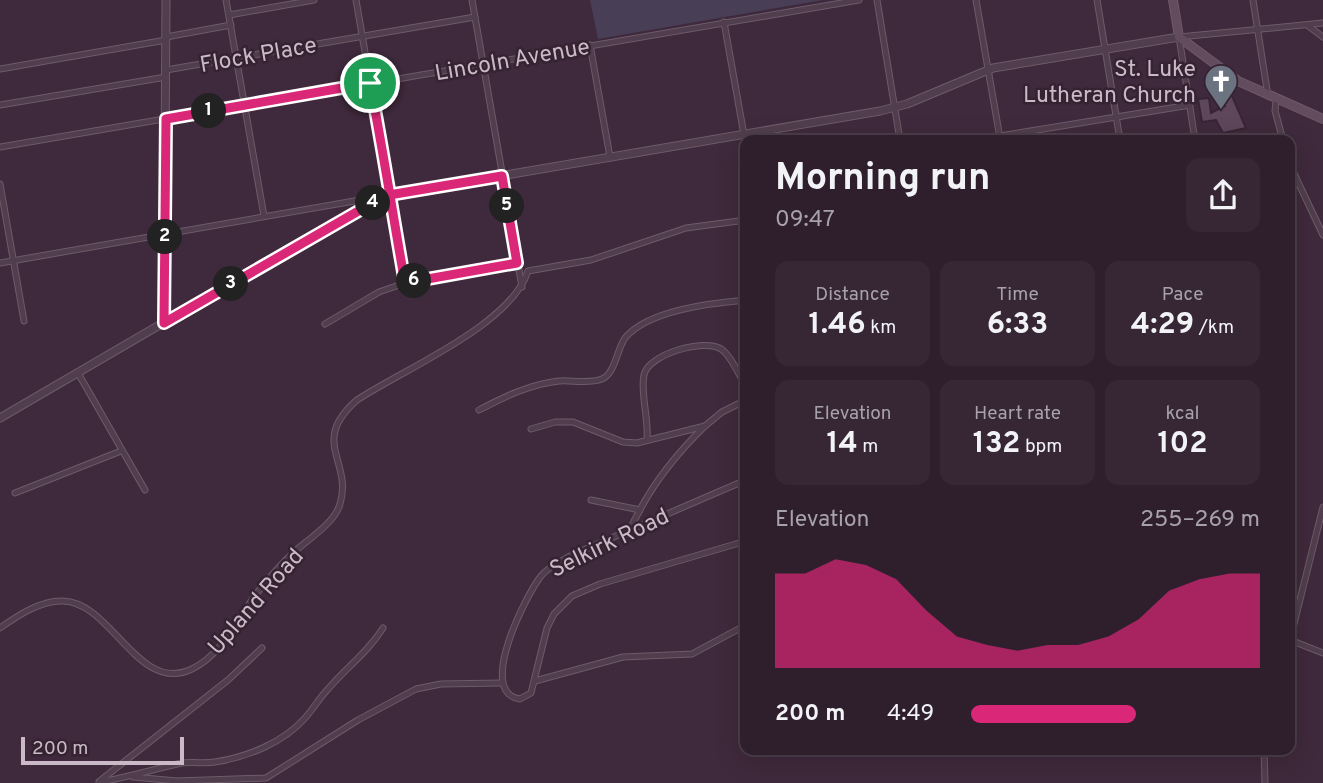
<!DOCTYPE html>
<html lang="en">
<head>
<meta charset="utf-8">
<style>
	:root { --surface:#2f1f2d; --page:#372735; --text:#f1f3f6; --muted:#a7a2aa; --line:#4a3d49; --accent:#db2777 }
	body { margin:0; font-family:Overpass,sans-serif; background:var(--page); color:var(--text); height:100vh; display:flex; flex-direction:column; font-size:26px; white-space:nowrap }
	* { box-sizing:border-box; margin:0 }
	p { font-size:23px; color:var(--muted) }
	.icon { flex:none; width:38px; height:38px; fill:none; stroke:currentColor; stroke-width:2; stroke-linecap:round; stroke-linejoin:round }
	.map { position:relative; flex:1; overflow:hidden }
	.sheet { position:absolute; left:740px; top:135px; width:555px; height:620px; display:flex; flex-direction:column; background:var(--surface); border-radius:14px; box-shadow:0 7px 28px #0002,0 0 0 2px var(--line) }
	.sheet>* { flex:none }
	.scale { position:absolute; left:21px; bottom:18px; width:163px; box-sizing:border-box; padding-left:7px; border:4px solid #cabac7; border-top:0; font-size:19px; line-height:24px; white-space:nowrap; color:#cabac7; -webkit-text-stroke:5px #352232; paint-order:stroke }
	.pin { position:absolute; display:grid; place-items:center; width:60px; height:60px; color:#fff; margin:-30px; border:4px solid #fff; border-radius:50%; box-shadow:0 2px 7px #0007 }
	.km { position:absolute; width:35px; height:35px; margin:-18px; border-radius:50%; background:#222; color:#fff; font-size:19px; line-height:35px; text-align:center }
	.round { display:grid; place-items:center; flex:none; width:74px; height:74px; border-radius:14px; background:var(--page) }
	.summary { display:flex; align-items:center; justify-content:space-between; height:119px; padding:0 35px }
	h1 { font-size:38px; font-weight:700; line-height:52px }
	.metrics { display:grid; grid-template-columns:repeat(3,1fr); gap:10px; height:119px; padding:7px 35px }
	.metrics div { display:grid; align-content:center; border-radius:14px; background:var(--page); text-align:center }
	.metrics b { font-size:30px; font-weight:700 }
	.metrics small { font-size:19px; font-weight:400 }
	.metrics p { font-size:19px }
	.chart { height:196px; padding:14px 35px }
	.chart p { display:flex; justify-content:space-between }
	.chart svg { width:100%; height:126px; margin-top:7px; fill:var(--accent); opacity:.7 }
	ul { padding:0 35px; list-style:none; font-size:23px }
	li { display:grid; grid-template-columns:112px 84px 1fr; align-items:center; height:52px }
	li i { height:18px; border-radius:9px; background:var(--accent) }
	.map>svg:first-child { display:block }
	.green { fill:#483e55 }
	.building { fill:#5e465b; stroke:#372434; stroke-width:2 }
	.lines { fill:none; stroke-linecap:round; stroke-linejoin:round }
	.minor-casing { stroke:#6d5b6a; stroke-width:7 }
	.tertiary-casing { stroke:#6d5b6a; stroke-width:9 }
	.secondary-casing { stroke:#6d5b6a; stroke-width:10 }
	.minor { stroke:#503d4d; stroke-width:5 }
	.tertiary { stroke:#503d4d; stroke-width:7 }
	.secondary { stroke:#624c5d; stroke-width:8 }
	.route-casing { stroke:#fff; stroke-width:14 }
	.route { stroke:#db2777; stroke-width:9 }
	.labels { text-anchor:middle; stroke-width:5; stroke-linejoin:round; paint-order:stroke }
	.street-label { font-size:23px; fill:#cabac7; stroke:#352232 }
	.poi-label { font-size:23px; fill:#cabac7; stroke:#352232; text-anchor:end }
</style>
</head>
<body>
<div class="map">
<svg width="1323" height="783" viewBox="0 0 1323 783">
	<rect width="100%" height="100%" fill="#3f293c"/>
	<polygon class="green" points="590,0 823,0 598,39"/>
	<polygon class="building" points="1229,89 1246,128 1223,133 1216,120 1202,122 1198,99 1209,98 1211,113 1225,106 1219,94"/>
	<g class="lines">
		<defs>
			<g id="minor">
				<polyline points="226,0 264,216"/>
				<polyline points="356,0 405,283"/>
				<polyline points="472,0 522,287"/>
				<polyline points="877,0 900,140"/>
				<polyline points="976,0 1000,138"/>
				<polyline points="1097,0 1120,140"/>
				<polyline points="1253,0 1268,96"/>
				<polyline points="229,15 314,0"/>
				<polyline points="724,22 744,135"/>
				<polyline points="1307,25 1323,37"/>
				<polyline points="166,37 231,25"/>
				<polyline points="590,45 610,157"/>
				<polyline points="0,69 166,40"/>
				<polyline points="166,70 475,17"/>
				<polyline points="1276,100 1275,111 1283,140"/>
				<polyline points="0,105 166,77"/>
				<polyline points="1000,136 1190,105"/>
				<polyline points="1195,140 1179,37 1323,23"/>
				<polyline points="0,147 859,0"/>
				<polyline points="1290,165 1323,235"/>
				<polyline points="0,184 24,321"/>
				<polyline points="0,263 383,196"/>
				<polyline points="325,324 379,292 405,283 518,263"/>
				<polyline points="78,373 145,490"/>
				<path d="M 479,410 C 504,397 530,384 559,381 C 572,380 589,384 602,379 C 615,374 617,349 625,338 C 648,310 712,303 746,300"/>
				<polyline points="531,429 555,422 573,422 623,442 637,443 705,426 722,412 746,400"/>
				<path d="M 647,440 C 649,419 640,392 644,375 C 648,354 705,338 721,349 C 731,355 739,376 746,386"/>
				<path d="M 746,480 L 572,555 C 562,561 549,566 541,576 C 526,595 476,693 520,699 L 531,693 L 547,628 L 554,614 L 572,596 L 600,584 L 746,541"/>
				<polyline points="15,493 121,451"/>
				<polyline points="591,500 640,510"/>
				<path d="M 630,530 C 647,491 675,455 705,426"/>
				<path d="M 0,628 C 17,616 41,600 63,601 C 112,602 138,695 192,669 C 223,654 237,619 257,593 C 268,579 280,565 293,553 C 307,540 335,523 340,504 C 353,461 309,442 357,400 C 404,369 511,325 528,271 L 591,260 L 686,228 L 746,220"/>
				<polyline points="1290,640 1323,507"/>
				<polyline points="1290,640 1323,653"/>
				<polyline points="535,681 623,657 692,654 746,625"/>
				<polyline points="1264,749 1265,783"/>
				<polyline points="133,777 177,781 266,778 358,720 416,689 441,684 502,683"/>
				<polyline points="101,780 228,680 262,648"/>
				<path d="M 99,782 C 126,778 151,770 177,764 C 190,761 203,764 215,762 C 247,757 283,743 305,718 C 314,708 320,697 329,688 C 347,667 368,652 383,628"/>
			</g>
			<g id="tertiary">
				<polyline points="164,323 166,0"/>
				<polyline points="0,418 324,229 389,195 880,111 907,104 993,68 1179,37"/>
			</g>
			<polyline id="secondary" points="1173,0 1179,37 1238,81 1323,119"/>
		</defs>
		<use href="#minor" class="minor-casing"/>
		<use href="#tertiary" class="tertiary-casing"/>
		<use href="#secondary" class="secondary-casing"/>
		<use href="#minor" class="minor"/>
		<use href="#tertiary" class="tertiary"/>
		<use href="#secondary" class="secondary"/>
	</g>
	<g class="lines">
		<defs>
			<path id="route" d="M 370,83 L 166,119 L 164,323 L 381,198 L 389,195 L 502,176 L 517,263 L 405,283 C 393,216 383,150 370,83"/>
		</defs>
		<use href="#route" class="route-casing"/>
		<use href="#route" class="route"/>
	</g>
	<defs>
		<symbol id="church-pin" viewBox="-11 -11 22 30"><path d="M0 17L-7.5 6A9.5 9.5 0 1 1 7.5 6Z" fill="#6b7280" stroke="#352232"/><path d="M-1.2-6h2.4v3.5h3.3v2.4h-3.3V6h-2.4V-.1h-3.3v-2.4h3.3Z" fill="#fff"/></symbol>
	</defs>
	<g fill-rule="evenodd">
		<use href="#church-pin" x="1202" y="62" width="38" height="52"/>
	</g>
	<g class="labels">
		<g class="street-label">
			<text transform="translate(258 54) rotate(-10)" y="8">Flock Place</text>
			<text transform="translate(512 59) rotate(-10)" y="8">Lincoln Avenue</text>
			<text transform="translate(609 542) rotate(-26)" y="8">Selkirk Road</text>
			<text transform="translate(255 601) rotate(-49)" y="8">Upland Road</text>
		</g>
		<g class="poi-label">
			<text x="1196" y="76">St. Luke<tspan x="1196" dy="26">Lutheran Church</tspan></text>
		</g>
	</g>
</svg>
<div class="scale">200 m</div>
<div class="pin" style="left:370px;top:83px;background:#1e9e55"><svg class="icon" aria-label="arrive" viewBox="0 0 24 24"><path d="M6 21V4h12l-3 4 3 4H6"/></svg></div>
<b class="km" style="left:209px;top:111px">1</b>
<b class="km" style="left:165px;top:237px">2</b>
<b class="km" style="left:231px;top:284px">3</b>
<b class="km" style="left:373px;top:203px">4</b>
<b class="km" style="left:507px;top:206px">5</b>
<b class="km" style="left:414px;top:281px">6</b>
<section class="sheet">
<div class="summary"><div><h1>Morning run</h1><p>09:47</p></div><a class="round"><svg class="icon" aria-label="share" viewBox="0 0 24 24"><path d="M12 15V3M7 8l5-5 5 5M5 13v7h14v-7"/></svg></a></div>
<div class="metrics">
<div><p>Distance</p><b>1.46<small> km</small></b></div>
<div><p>Time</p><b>6:33</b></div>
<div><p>Pace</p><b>4:29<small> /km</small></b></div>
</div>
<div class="metrics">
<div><p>Elevation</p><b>14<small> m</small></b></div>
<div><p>Heart rate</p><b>132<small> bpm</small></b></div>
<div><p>kcal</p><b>102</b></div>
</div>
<div class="chart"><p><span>Elevation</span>255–269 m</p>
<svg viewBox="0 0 160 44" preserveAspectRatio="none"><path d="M0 44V11L10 11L20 6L30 8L40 13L50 24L60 33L70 36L80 38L90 36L100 36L110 33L120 27L130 17L140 13L150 11L160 11V44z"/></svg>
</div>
<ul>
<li><b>200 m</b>4:49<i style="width:57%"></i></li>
</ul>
</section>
</div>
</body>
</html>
